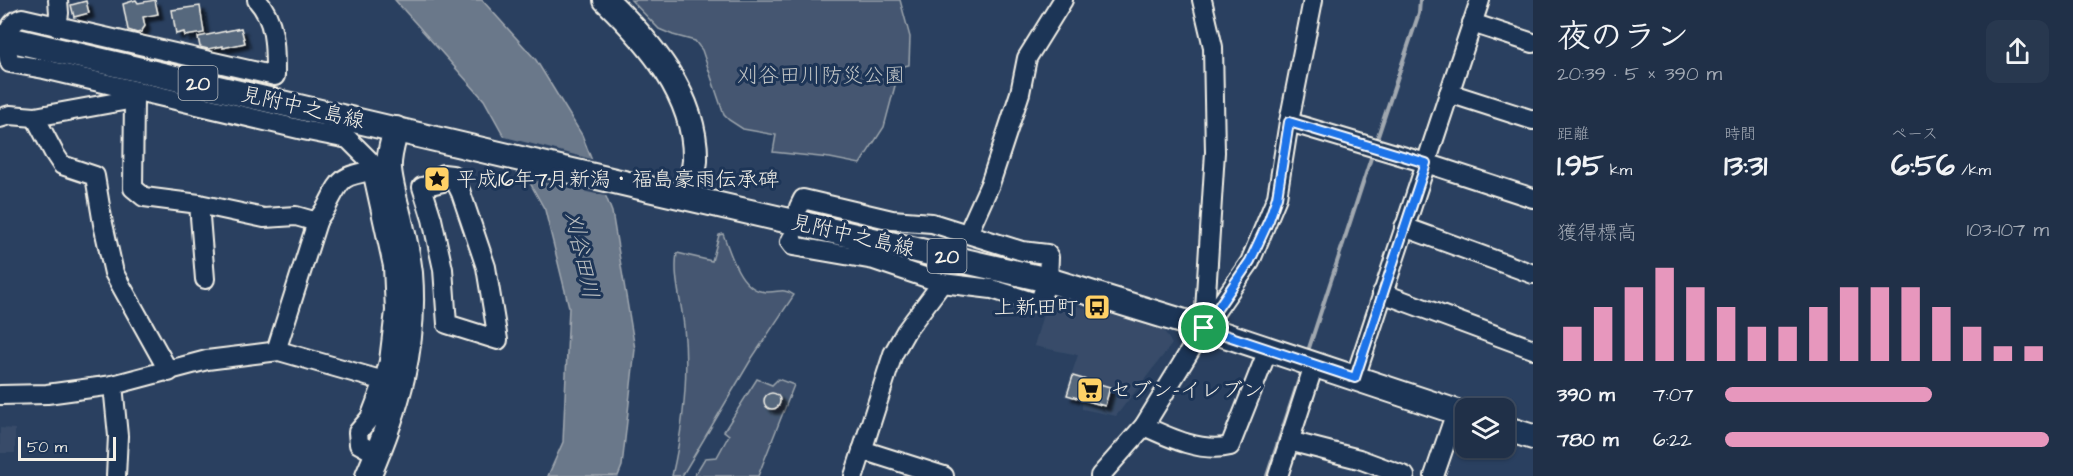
<!DOCTYPE html>
<html lang="ja">
<head>
<meta charset="utf-8">
<style>
	:root { --surface:#203048; --page:#28384f; --text:#f1f3f6; --muted:#a2a9b4; --line:#3d4b60; --accent:#e797bd }
	body { margin:0; font-family:"Architects Daughter","Klee One",sans-serif; background:var(--page); color:var(--text); height:100vh; display:flex; flex-direction:column; font-size:22px; white-space:nowrap }
	* { box-sizing:border-box; margin:0 }
	p { font-size:20px; color:var(--muted) }
	.icon { flex:none; width:33px; height:33px; fill:none; stroke:currentColor; stroke-width:2; stroke-linecap:round; stroke-linejoin:round }
	.map { position:relative; flex:1; overflow:hidden }
	.details { display:flex; flex-direction:column; background:var(--surface); width:540px }
	.details>* { flex:none }
	.controls { position:absolute; left:1455px; top:398px; display:grid; gap:12px }
	.controls a { display:grid; place-items:center; width:60px; height:60px; border-radius:12px; background:var(--surface); box-shadow:0 2px 4px #0004,0 0 0 2px var(--line); font-size:30px }
	.scale { position:absolute; left:18px; bottom:15px; width:98px; box-sizing:border-box; padding-left:6px; border:3px solid #f4f1e8; border-top:0; font-size:16px; line-height:21px; white-space:nowrap; color:#f4f1e8; -webkit-text-stroke:4px #1d3557; paint-order:stroke }
	.pin { position:absolute; display:grid; place-items:center; width:51px; height:51px; color:#fff; margin:-26px; border:3px solid #fff; border-radius:50%; box-shadow:0 2px 6px #0007 }
	.round { display:grid; place-items:center; flex:none; width:63px; height:63px; border-radius:12px; background:var(--page) }
	.head { display:flex; align-items:center; justify-content:space-between; height:102px; padding:0 24px }
	h1 { font-size:33px; font-weight:800; line-height:45px }
	.metrics { display:grid; grid-template-columns:repeat(3,1fr); gap:9px; height:102px; padding:6px 24px }
	.metrics div { display:grid; align-content:center }
	.metrics b { font-size:30px; font-weight:800 }
	.metrics small { font-size:16px; font-weight:400 }
	.metrics p { font-size:16px }
	.chart { height:168px; padding:12px 24px }
	.chart p { display:flex; justify-content:space-between }
	.chart svg { width:100%; height:108px; margin-top:6px; stroke:var(--accent); stroke-width:6 }
	ul { padding:0 24px; list-style:none; font-size:20px }
	li { display:grid; grid-template-columns:96px 72px 1fr; align-items:center; height:45px }
	li i { height:15px; border-radius:8px; background:var(--accent) }
	main { display:flex; flex:1; min-height:0 }
	.map>svg:first-child { display:block }
	.built { fill:#374c69 }
	.green { fill:#445771; stroke:#9ca4ac; stroke-width:1.5 }
	.water { fill:#6a788a; stroke:#a1a8b0; stroke-width:1.5 }
	.pier { fill:#2a4060 }
	.lines { fill:none; stroke-linecap:round; stroke-linejoin:round }
	.stream { stroke:#a1a8b0; stroke-width:4 }
	.building { fill:#56677d; stroke:#f4f1e8; stroke-width:1.5; filter:url(#shadow) }
	.minor-casing { stroke:#f4f1e8; stroke-width:22 }
	.major-casing { stroke:#f4f1e8; stroke-width:28 }
	.minor { stroke:#1d3557; stroke-width:18 }
	.major { stroke:#1d3557; stroke-width:24 }
	.route-casing { stroke:#fff; stroke-width:12 }
	.route { stroke:#1a73e8; stroke-width:8 }
	.labels { text-anchor:middle; stroke-width:6; stroke-linejoin:round; paint-order:stroke }
	.shield { fill:#1d3557; stroke:#b4b9bc; stroke-width:1.5 }
	.shield-label { font-size:20px; font-weight:bold; fill:#f4f1e8 }
	.park-label { font-size:21px; fill:#bfc3c4; stroke:#1d3557 }
	.street-label { font-size:21px; fill:#f4f1e8; stroke:#1d3557 }
	.poi-label { font-size:21px; fill:#f4f1e8; stroke:#1d3557; text-anchor:start }
	.water-label { font-size:22px; font-style:italic; fill:#bdc1c2; stroke:#1d3557 }
</style>
</head>
<body>
<main>
<div class="map">
<svg width="1533" height="476" viewBox="0 0 1533 476">
	<defs>
		<filter id="shadow"><feDropShadow dx="5" dy="5" stdDeviation="1.5" flood-color="#0009"/></filter>
	</defs>
	<rect width="100%" height="100%" fill="#2a4060"/>
	<filter id="ink" filterUnits="userSpaceOnUse"><feTurbulence type="fractalNoise" baseFrequency=".0167" numOctaves="2"/><feDisplacementMap in="SourceGraphic" scale="12" xChannelSelector="R" yChannelSelector="G"/><feConvolveMatrix kernelMatrix="1 2 1 2 8 2 1 2 1" color-interpolation-filters="sRGB"/></filter>
	<g filter="url(#ink)">
		<g class="built">
			<polygon points="1052,299 1163,329 1172,344 1116,416 1082,409 1082,401 1064,396 1078,355 1034,346 1043,314"/>
			<polygon points="0,428 15,429 15,453 0,453"/>
		</g>
		<g class="green">
			<polygon points="631,0 900,0 910,37 909,65 900,67 884,127 860,164 830,158 773,152 776,135 743,129 729,120 724,115 702,50 695,41 673,35 659,29"/>
			<path d="M 723,234 C 731,254 740,291 766,292 C 779,293 782,287 794,295 L 752,358 L 682,476 L 672,476 C 683,428 689,376 684,327 C 682,303 673,278 677,253 L 712,261 L 719,235 Z"/>
			<polygon points="757,379 772,385 778,379 794,385 758,476 694,476 705,458 717,457 729,435 724,431"/>
		</g>
		<polygon class="water" points="395,0 482,0 536,60 582,135 612,212 635,349 622,466 618,476 548,476 563,442 569,307 545,210 484,100"/>
		<polygon class="pier" points="501,136 595,160 610,197 524,178"/>
		<g class="lines">
			<g class="stream">
				<polyline points="1378,136 1419,13 1420,0"/>
				<polyline points="1308,351 1371,158"/>
				<polyline points="1267,476 1301,373"/>
			</g>
		</g>
		<g class="building">
			<polygon points="136,0 138,3 155,0 158,14 143,17 145,26 141,32 137,33 128,30 123,4"/>
			<polygon points="86,1 89,13 74,17 71,5"/>
			<polygon points="200,6 204,33 185,36 184,32 176,34 172,10"/>
			<polygon points="241,28 245,43 223,48 223,46 208,49 200,47 198,37"/>
			<polygon points="1073,376 1110,387 1105,406 1067,395"/>
			<circle cx="772" cy="401" r="8"/>
		</g>
		<g class="lines">
			<defs>
				<g id="minor">
					<path d="M 257,0 C 276,21 275,48 275,76 L 22,18 C 4,24 5,47 10,63 L 44,69 L 303,130 L 348,139 L 370,161 L 393,266 L 395,311 L 389,361 L 384,381 L 370,418 L 358,432 L 359,444 L 377,454"/>
					<polyline points="1202,0 1213,47 1215,152 1204,326"/>
					<polyline points="1472,23 1533,43"/>
					<polyline points="57,27 59,13 58,0"/>
					<polyline points="1449,93 1533,120"/>
					<polyline points="134,99 133,188 144,197 199,204 205,279"/>
					<polyline points="35,117 54,153 62,165 95,176 103,224 114,273 169,372"/>
					<polyline points="0,118 10,115 35,117 134,99 136,91"/>
					<polyline points="1289,122 1426,163 1533,198"/>
					<polygon points="443,174 452,175 461,193 486,267 498,340 447,324 443,269 432,219 422,187 443,182"/>
					<path d="M 199,204 L 264,218 L 296,216 L 317,222 C 319,216 324,212 327,206 C 341,179 340,176 372,171"/>
					<polyline points="1404,227 1533,274"/>
					<polyline points="968,233 990,184 1020,93 1027,58 1063,0"/>
					<polyline points="792,238 790,242 793,246 874,260 942,283 992,289 1033,302 1040,300 1048,280 1049,257 1047,254 1022,251 932,223 892,220 803,199 799,207"/>
					<polyline points="1382,293 1533,349"/>
					<polyline points="276,351 317,222"/>
					<polyline points="1355,378 1480,0"/>
					<polyline points="113,385 118,436 116,476"/>
					<polyline points="0,395 47,394 113,385 207,360 279,351 384,381"/>
					<path d="M 1144,426 C 1170,438 1202,453 1230,446 L 1268,350"/>
					<polyline points="1289,441 1359,459 1405,476"/>
					<polyline points="862,450 944,476"/>
					<polyline points="854,476 893,354 906,331 942,283"/>
					<polyline points="1100,476 1144,426 1204,328 1250,262 1277,197 1289,122 1313,0"/>
					<polyline points="1278,476 1314,365"/>
					<polyline points="1434,476 1456,412"/>
				</g>
				<g id="major">
					<path d="M 606,0 C 649,42 697,96 695,161 C 694,173 689,186 686,197"/>
					<polyline points="0,37 649,189 1048,280 1204,328 1466,415"/>
					<polyline points="1504,428 1533,437"/>
					<path d="M 368,476 C 397,409 416,347 410,273 C 407,248 401,224 395,201 C 393,191 390,180 389,169 C 388,156 393,142 396,129"/>
				</g>
			</defs>
			<use href="#minor" class="minor-casing"/>
			<use href="#major" class="major-casing"/>
			<use href="#minor" class="minor"/>
			<use href="#major" class="major"/>
		</g>
	</g>
	<g class="lines" filter="url(#ink)">
		<defs>
			<polygon id="route" points="1289,122 1426,163 1355,378 1204,328 1250,261 1269,220 1277,197"/>
		</defs>
		<use href="#route" class="route-casing"/>
		<use href="#route" class="route"/>
	</g>
	<defs>
		<symbol id="sight-square" viewBox="-11 -11 22 22"><rect x="-9" y="-9" width="18" height="18" rx="4" fill="#ffd166" stroke="#1d3557"/><path d="M0-6L1.8-2.2L6-1.7L2.9 1.2L3.7 5.4L0 3.3L-3.7 5.4L-2.9 1.2L-6-1.7L-1.8-2.2Z" fill="#111"/></symbol>
		<symbol id="bus-square" viewBox="-11 -11 22 22"><rect x="-9" y="-9" width="18" height="18" rx="4" fill="#ffd166" stroke="#1d3557"/><path d="M-5-6H5V4H4V6H2V4H-2V6H-4V4H-5ZM-3.5-4V0h7V-4ZM-3.5 1.2v1.5H-2V1.2ZM2 1.2v1.5H3.5V1.2Z" fill="#111"/></symbol>
		<symbol id="supermarket-square" viewBox="-11 -11 22 22"><rect x="-9" y="-9" width="18" height="18" rx="4" fill="#ffd166" stroke="#1d3557"/><path d="M-6-5.5h2.5l.6 2H6L4.5 2H-2.5L-4.4-4H-6ZM-1.5 3.2a1.3 1.3 0 1 0 .1 0ZM3 3.2a1.3 1.3 0 1 0 .1 0Z" fill="#111"/></symbol>
	</defs>
	<g fill-rule="evenodd">
		<use href="#sight-square" x="422" y="164" width="30" height="30"/>
		<use href="#bus-square" x="1082" y="292" width="30" height="30"/>
		<use href="#supermarket-square" x="1075" y="375" width="30" height="30"/>
	</g>
	<g class="labels">
		<g class="shield">
			<rect x="178.5" y="66" width="39" height="34" rx="4.5"/>
			<rect x="927.5" y="239" width="39" height="34" rx="4.5"/>
		</g>
		<g class="shield-label">
			<text x="198" y="90">20</text>
			<text x="947" y="263">20</text>
		</g>
		<g class="park-label">
			<text x="821" y="82">刈谷田川防災公園</text>
		</g>
		<g class="street-label">
			<text transform="translate(303 107) rotate(13)" y="7">見附中之島線</text>
			<text transform="translate(853 235) rotate(13)" y="7">見附中之島線</text>
		</g>
		<g class="poi-label">
			<text x="456" y="186">平成16年7月新潟・福島豪雨伝承碑</text>
			<text x="1078" y="314" text-anchor="end">上新田町</text>
			<text x="1110" y="397">セブン-イレブン</text>
		</g>
		<g class="water-label">
			<text transform="translate(583 255) rotate(78)" y="8">刈谷田川</text>
		</g>
	</g>
</svg>
<div class="controls">
<a><svg class="icon" aria-label="layers" viewBox="0 0 24 24"><path d="M12 4l9 5-9 5-9-5zM3 14l9 5 9-5"/></svg></a>
</div>
<div class="scale">50 m</div>
<div class="pin" style="left:1204px;top:328px;background:#1e9e55"><svg class="icon" aria-label="arrive" viewBox="0 0 24 24"><path d="M6 21V4h12l-3 4 3 4H6"/></svg></div>
</div>
<section class="details">
<div class="head"><div><h1>夜のラン</h1><p>20:39 · 5 × 390 m</p></div><a class="round"><svg class="icon" aria-label="share" viewBox="0 0 24 24"><path d="M12 15V3M7 8l5-5 5 5M5 13v7h14v-7"/></svg></a></div>
<div class="metrics">
<div><p>距離</p><b>1.95<small> km</small></b></div>
<div><p>時間</p><b>13:31</b></div>
<div><p>ペース</p><b>6:56<small> /km</small></b></div>
</div>
<div class="chart"><p><span>獲得標高</span>103–107 m</p>
<svg viewBox="0 0 160 44" preserveAspectRatio="none"><path d="M5 44V30M15 44V22M25 44V14M35 44V6M45 44V14M55 44V22M65 44V30M75 44V30M85 44V22M95 44V14M105 44V14M115 44V14M125 44V22M135 44V30M145 44V38M155 44V38"/></svg>
</div>
<ul>
<li><b>390 m</b>7:07<i style="width:64%"></i></li>
<li><b>780 m</b>6:22<i style="width:100%"></i></li>
</ul>
</section>
</main>
</body>
</html>
